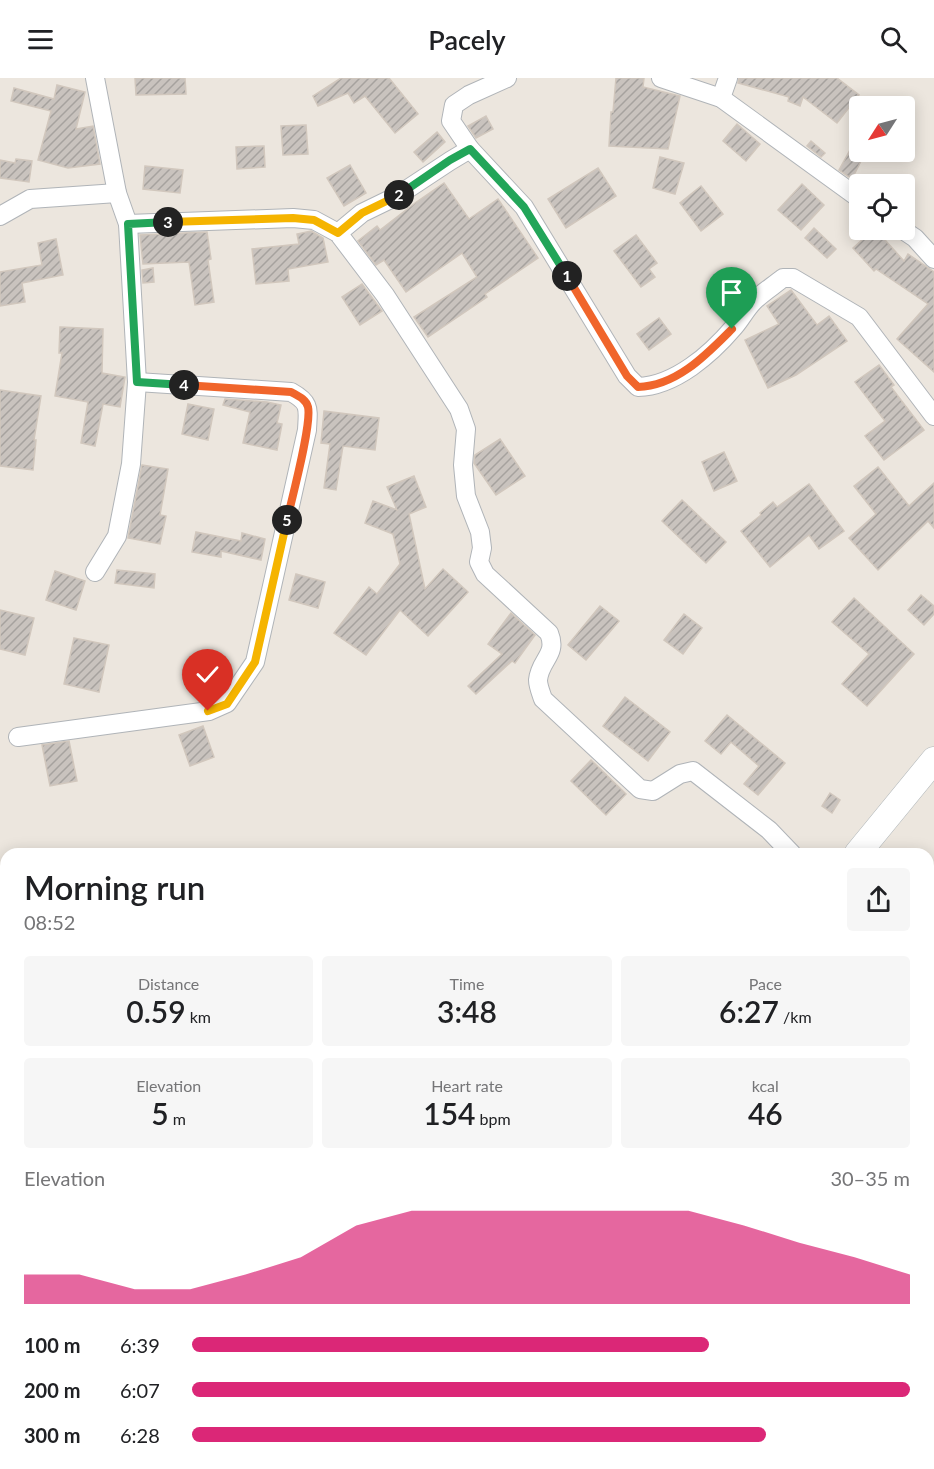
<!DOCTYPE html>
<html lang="en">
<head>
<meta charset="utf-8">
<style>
	:root { --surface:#fff; --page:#f6f6f6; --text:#202124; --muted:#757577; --accent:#db2777 }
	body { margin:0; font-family:Lato,sans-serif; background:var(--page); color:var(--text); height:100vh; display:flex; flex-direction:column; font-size:22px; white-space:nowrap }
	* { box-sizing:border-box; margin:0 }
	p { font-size:20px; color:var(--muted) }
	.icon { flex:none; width:33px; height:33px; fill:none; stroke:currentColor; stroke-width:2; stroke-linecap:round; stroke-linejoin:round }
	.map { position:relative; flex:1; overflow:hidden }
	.details { position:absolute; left:0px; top:770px; width:934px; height:622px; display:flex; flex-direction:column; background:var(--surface); border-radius:18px 18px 0 0; box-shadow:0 3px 15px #0003 }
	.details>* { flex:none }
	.needle { width:39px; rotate:234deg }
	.buttons { position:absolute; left:849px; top:18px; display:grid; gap:12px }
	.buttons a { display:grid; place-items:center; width:66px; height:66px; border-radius:6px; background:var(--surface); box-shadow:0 3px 15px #0003; font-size:30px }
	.pin { position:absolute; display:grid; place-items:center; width:51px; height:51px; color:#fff; margin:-62px -26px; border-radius:50% 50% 50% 0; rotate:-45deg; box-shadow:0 0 6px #0007 }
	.pin .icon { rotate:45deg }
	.km { position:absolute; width:30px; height:30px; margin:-15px; border-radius:50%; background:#222; color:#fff; font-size:16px; line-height:30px; text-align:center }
	.round { display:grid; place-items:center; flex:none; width:63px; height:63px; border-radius:6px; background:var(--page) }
	.summary { display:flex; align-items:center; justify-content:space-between; height:102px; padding:0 24px }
	h1 { font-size:33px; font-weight:600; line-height:45px }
	.figures { display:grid; grid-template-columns:repeat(3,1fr); gap:9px; height:102px; padding:6px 24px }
	.figures div { display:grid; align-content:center; border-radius:6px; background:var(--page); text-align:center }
	.figures b { font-size:30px; font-weight:600 }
	.figures small { font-size:16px; font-weight:400 }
	.figures p { font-size:16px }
	.chart { height:168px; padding:12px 24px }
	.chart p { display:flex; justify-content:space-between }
	.chart svg { width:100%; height:108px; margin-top:6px; fill:var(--accent); opacity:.7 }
	ul { padding:0 24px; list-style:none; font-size:20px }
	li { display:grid; grid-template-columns:96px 72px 1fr; align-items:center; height:45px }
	li i { height:15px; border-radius:8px; background:var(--accent) }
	header { display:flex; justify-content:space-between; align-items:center; height:78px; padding:0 24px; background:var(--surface); font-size:27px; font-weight:600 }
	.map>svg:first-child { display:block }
	.building { fill:url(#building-hatch); stroke:#d1c7bd; stroke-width:1.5 }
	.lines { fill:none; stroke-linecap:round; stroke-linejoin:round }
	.street-casing { stroke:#b0b4b8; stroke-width:20 }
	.secondary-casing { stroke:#afb5b8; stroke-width:27 }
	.street { stroke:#fff; stroke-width:18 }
	.secondary { stroke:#fff; stroke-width:26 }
	.split-1-casing { stroke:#fff; stroke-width:12 }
	.split-2-casing { stroke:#fff; stroke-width:12 }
	.split-3-casing { stroke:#fff; stroke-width:12 }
	.split-4-casing { stroke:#fff; stroke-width:12 }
	.split-5-casing { stroke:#fff; stroke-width:12 }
	.split-6-casing { stroke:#fff; stroke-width:12 }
	.split-1 { stroke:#f0652b; stroke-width:8 }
	.split-2 { stroke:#22a559; stroke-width:8 }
	.split-3 { stroke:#f5b400; stroke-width:8 }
	.split-4 { stroke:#22a559; stroke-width:8 }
	.split-5 { stroke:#f0652b; stroke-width:8 }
	.split-6 { stroke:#f5b400; stroke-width:8 }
</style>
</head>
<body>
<header><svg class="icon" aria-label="menu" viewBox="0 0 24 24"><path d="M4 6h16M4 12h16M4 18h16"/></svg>Pacely<svg class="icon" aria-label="search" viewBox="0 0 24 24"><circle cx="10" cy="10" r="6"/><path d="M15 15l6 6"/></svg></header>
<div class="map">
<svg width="934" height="1391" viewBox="0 0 934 1391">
	<defs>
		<pattern id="building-hatch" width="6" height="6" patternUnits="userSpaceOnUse" patternTransform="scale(1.5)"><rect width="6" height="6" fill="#c9c3be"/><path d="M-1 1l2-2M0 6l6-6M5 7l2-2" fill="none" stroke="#a6a29e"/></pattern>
	</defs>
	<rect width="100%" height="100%" fill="#ece6de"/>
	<g class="building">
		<polygon points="135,0 185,0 186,16 136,17"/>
		<polygon points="341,0 389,0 418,36 395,55 365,18 354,25 348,15 318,28 313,18"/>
		<polygon points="616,0 644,0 643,9 680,18 668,71 609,68 611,34 613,34"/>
		<polygon points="739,0 837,0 859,17 837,45 803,19 800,28 788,23 789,19 738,5"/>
		<polygon points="57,7 85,14 76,51 93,48 100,86 68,90 38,82 51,33 11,23 14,10 54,21"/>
		<polygon points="486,38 493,51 476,60 468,48"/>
		<polygon points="737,46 760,66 746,83 723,63"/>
		<polygon points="306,47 308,76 283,77 281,48"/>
		<polygon points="437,54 445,64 423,84 414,74"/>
		<polygon points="811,63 825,75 821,79 807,68"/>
		<polygon points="264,68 265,89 237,91 236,69"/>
		<polygon points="850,72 863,79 852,101 839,92"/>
		<polygon points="660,79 684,85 675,116 653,110"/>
		<polygon points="16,81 32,83 29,104 0,100 0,82 15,85"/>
		<polygon points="350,87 366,115 344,128 327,100"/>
		<polygon points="145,88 183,92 180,115 143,111"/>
		<polygon points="598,90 616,118 566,150 548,121"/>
		<polygon points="444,105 469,141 498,121 538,180 485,216 487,219 428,259 414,239 477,199 462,175 406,214 384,182 376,187 358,163 377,148 380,152 415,125"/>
		<polygon points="802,106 824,127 801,152 778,132"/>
		<polygon points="701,108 723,136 701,153 680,125"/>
		<polygon points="814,150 836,171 827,180 805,160"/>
		<polygon points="873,152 876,152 904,183 908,176 934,194 934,294 897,261 928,226 876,191 874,193 853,170"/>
		<polygon points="311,153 323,160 328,184 288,191 289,203 256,206 252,171 299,166 297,156"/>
		<polygon points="207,154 211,181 208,182 214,224 195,227 189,184 143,186 140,157"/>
		<polygon points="636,157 657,185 649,191 655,199 641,209 614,173"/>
		<polygon points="56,161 63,197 22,205 25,224 0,228 0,194 42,187 38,165"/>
		<polygon points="153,190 154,204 143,205 142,192"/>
		<polygon points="362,206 382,233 360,247 342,219"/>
		<polygon points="791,212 817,247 829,238 847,263 796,297 768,310 745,262 779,246 767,228"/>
		<polygon points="659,240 671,256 649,272 637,256"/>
		<polygon points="60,249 103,251 102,295 125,299 120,329 103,326 95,368 81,365 88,324 55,318 62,275 59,275"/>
		<polygon points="879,287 894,307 891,309 924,352 884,382 865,358 885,343 855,304"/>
		<polygon points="0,312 41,318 34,362 36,362 33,392 0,388"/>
		<polygon points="225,321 267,324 281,327 277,345 282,346 277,372 243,365 250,334 223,327"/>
		<polygon points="188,326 214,331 208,362 182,356"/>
		<polygon points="324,333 379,340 375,372 343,368 336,412 324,410 330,366 321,365"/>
		<polygon points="500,361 525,398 496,417 474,385 475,377"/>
		<polygon points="724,374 737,403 714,413 702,384"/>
		<polygon points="142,387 168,391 160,437 166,438 160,466 128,460"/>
		<polygon points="878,389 909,428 934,405 934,450 928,443 878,492 849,460 876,436 854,408"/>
		<polygon points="414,398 426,429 409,436 425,511 443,491 468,514 428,558 400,532 366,577 334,555 369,509 377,516 400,486 393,456 365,445 373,423 397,432 387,409"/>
		<polygon points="809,406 844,453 819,471 809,457 770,489 741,453 761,437 760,435 773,424 777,429"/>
		<polygon points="682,422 726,464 706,485 662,443"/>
		<polygon points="196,454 241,463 242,455 265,461 261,482 221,473 221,479 192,474"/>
		<polygon points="117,492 155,496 154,510 115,505"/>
		<polygon points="55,493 85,503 76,532 46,522"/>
		<polygon points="296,496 325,504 318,530 289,522"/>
		<polygon points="921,517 934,528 934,536 924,547 908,532"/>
		<polygon points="854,520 914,576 867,628 842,606 869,576 832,544"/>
		<polygon points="600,528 619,543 586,582 568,567"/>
		<polygon points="0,532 34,540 25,577 0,571"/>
		<polygon points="511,535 535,557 515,585 512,583 476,616 468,608 502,576 488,566"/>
		<polygon points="684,536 702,550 683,576 664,562"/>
		<polygon points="74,560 109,567 99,614 64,606"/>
		<polygon points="625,619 670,654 648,683 603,648"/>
		<polygon points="727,637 785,685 758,717 744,706 759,688 731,664 721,676 705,663"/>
		<polygon points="203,648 214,679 190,688 179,657"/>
		<polygon points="69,663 77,703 50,708 42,667"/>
		<polygon points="591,682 626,716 606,737 571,703"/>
		<polygon points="830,715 840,722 832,735 822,728"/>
	</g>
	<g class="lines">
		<defs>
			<g id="street">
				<polyline points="661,0 721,20 860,121"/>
				<polyline points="721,20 728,0"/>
				<polyline points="470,71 451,43 454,27 469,17 507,0"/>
				<polyline points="0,138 30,121 117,115"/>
				<path d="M 128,146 L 293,140 L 314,142 L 338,155 L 385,217 L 459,331 L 466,351 L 463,387 L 466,418 L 480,454 L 482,470 L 479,484 L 485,496 L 549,555 C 558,577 540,581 538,602 C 538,608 541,615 543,621 L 640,711 L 653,713 L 680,696 L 693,693 L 769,752 L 792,776"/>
				<polyline points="903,152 915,160 934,181"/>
				<path d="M 338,155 L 362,135 L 397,118 L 450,83 L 470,71 L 524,129 L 627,298 L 638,309 C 675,308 711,276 734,249 C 741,241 746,231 754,223 C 762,215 773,208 783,200 L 793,200 L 859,239 L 934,338"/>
				<polyline points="95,494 117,458 131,386 137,304 128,146 117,115 95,0"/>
				<path d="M 18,659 L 209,633 L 227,625 L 255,584 L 307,352 C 308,331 311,325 291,314 L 137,304"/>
				<polyline points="928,990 934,997"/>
				<polyline points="0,1080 6,1092"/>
				<polyline points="0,1207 6,1207"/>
				<polyline points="928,1302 934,1305"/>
				<polyline points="87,1386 89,1391"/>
				<polyline points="373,1386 376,1391"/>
				<polyline points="584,1386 588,1391"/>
				<polyline points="792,1386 796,1391"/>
				<polyline points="690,1391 695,1386"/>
				<polyline points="925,1391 934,1380"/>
			</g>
			<g id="secondary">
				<polyline points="857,776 934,682"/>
				<polyline points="478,1391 481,1386"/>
			</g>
		</defs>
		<use href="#street" class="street-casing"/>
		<use href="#secondary" class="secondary-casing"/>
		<use href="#street" class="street"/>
		<use href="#secondary" class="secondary"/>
	</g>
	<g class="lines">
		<defs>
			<path id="split-1" d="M 567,198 L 627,298 L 638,309 C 677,308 707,276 732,251"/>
			<polyline id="split-2" points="399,117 450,82 470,71 524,129 567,198"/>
			<polyline id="split-3" points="168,144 293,140 314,142 338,155 362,135 399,117"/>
			<polyline id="split-4" points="168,144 128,146 137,304 184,307"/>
			<path id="split-5" d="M 184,307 L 291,314 C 298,318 306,321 308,329 C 312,346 292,420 287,442"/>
			<polyline id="split-6" points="208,633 227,626 255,584 287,442"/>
		</defs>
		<use href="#split-1" class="split-1-casing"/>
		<use href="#split-2" class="split-2-casing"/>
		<use href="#split-3" class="split-3-casing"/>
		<use href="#split-4" class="split-4-casing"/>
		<use href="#split-5" class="split-5-casing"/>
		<use href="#split-6" class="split-6-casing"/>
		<use href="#split-1" class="split-1"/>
		<use href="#split-2" class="split-2"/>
		<use href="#split-3" class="split-3"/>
		<use href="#split-4" class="split-4"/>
		<use href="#split-5" class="split-5"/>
		<use href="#split-6" class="split-6"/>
	</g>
</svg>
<div class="buttons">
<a><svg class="needle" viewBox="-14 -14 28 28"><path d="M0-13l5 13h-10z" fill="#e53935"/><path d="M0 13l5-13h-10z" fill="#757577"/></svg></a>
<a><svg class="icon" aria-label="locate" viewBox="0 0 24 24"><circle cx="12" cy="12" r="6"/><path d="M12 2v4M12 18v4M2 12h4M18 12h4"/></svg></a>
</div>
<div class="pin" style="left:732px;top:251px;background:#1e9e55"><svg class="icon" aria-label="arrive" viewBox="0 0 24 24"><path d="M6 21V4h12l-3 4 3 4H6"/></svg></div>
<div class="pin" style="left:208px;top:633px;background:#d93025"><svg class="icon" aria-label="check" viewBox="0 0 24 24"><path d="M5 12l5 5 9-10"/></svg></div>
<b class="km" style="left:567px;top:198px">1</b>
<b class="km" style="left:399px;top:117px">2</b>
<b class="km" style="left:168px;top:144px">3</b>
<b class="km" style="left:184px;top:307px">4</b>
<b class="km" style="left:287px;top:442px">5</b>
<section class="details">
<div class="summary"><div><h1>Morning run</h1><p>08:52</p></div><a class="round"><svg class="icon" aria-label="share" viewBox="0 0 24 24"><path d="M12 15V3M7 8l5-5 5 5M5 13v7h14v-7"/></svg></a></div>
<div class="figures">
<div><p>Distance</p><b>0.59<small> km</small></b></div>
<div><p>Time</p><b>3:48</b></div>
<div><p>Pace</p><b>6:27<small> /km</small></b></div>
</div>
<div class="figures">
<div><p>Elevation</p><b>5<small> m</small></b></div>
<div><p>Heart rate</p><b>154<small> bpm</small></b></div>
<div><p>kcal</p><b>46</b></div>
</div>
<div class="chart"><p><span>Elevation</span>30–35 m</p>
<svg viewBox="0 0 160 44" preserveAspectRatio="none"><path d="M0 44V32L10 32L20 38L30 38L40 32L50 25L60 12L70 6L80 6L90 6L100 6L110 6L120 6L130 12L140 19L150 25L160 32V44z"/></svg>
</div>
<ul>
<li><b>100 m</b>6:39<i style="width:72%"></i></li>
<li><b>200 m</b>6:07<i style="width:100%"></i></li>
<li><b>300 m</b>6:28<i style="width:80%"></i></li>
</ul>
</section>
</div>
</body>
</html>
